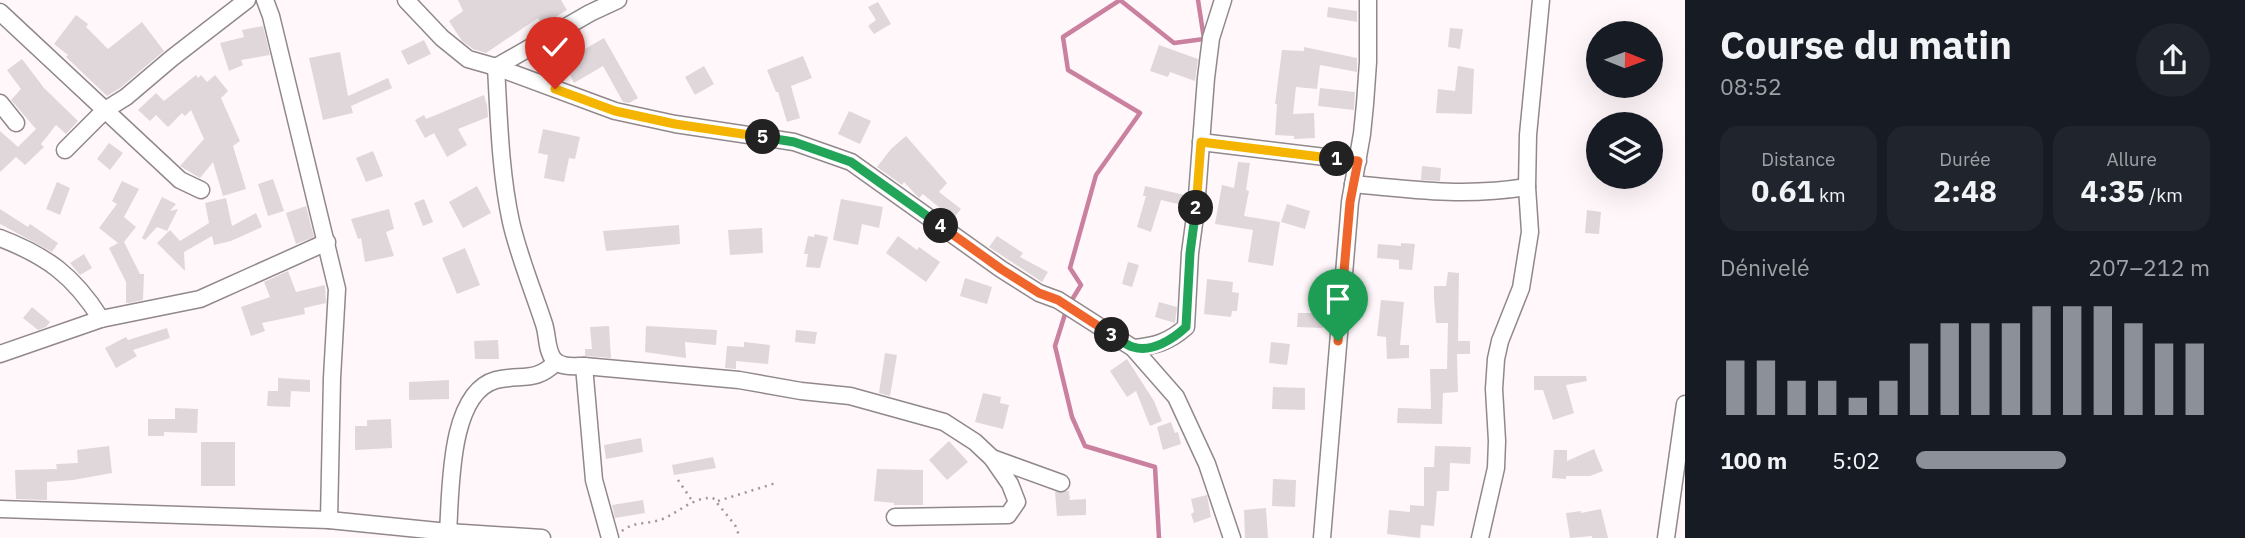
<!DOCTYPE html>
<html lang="fr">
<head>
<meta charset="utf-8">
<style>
	:root { --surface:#171b24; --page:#20242c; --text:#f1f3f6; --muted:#9ea1a6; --accent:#8c9099 }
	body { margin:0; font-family:"IBM Plex Sans",sans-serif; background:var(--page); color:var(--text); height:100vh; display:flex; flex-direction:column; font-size:26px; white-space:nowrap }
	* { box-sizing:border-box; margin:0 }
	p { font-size:23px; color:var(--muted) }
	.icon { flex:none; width:38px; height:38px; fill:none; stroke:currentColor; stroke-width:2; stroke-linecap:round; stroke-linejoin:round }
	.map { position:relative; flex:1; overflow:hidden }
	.drawer { display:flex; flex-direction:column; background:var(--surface); width:560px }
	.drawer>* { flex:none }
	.needle { width:46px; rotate:91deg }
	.buttons { position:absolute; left:1586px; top:21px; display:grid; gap:14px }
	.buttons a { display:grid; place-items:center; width:77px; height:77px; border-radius:50%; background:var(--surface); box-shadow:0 7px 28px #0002; font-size:35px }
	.pin { position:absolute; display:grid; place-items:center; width:60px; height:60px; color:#fff; margin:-72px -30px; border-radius:50% 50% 50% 0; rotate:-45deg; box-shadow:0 0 7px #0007 }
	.pin .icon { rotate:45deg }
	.km { position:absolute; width:35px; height:35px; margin:-18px; border-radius:50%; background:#222; color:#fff; font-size:19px; line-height:35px; text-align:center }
	.round { display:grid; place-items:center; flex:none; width:74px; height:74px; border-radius:37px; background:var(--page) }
	.head { display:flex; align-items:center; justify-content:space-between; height:119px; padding:0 35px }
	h1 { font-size:38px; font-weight:700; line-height:52px }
	.stats { display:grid; grid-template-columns:repeat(3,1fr); gap:10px; height:119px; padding:7px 35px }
	.stats div { display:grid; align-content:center; border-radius:18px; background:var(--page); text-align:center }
	.stats b { font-size:30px; font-weight:700 }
	.stats small { font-size:19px; font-weight:400 }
	.stats p { font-size:19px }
	.chart { height:196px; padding:14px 35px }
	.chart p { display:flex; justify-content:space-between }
	.chart svg { width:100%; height:126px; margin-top:7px; stroke:var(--accent); stroke-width:6 }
	ul { padding:0 35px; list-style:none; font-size:23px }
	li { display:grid; grid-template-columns:112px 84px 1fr; align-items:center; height:52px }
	li i { height:18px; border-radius:9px; background:var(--accent) }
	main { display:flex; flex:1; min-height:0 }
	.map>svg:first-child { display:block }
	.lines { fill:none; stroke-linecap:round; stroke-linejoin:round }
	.stream { stroke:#ca809f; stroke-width:4.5 }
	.building { fill:#e0d7da }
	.street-casing { stroke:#91888b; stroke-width:19 }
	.path { stroke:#9d989a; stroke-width:2.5; stroke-dasharray:2 5; stroke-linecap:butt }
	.street { stroke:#fff; stroke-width:16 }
	.split-1-casing { stroke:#fff; stroke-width:14 }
	.split-2-casing { stroke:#fff; stroke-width:14 }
	.split-3-casing { stroke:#fff; stroke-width:14 }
	.split-4-casing { stroke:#fff; stroke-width:14 }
	.split-5-casing { stroke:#fff; stroke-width:14 }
	.split-6-casing { stroke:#fff; stroke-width:14 }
	.split-1 { stroke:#f0652b; stroke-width:9 }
	.split-2 { stroke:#f5b400; stroke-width:9 }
	.split-3 { stroke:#22a559; stroke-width:9 }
	.split-4 { stroke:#f0652b; stroke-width:9 }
	.split-5 { stroke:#22a559; stroke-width:9 }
	.split-6 { stroke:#f5b400; stroke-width:9 }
</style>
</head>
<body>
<main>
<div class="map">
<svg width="1685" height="538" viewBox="0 0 1685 538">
	<rect width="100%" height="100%" fill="#fff7fa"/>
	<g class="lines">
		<g class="stream">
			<polyline points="1070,303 1081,285 1070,268 1096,175 1140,113 1068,70 1063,37 1120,0 1174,43 1204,39 1198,0"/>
			<polyline points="1066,311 1055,346 1072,417 1085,446 1155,467 1159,538"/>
		</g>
	</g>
	<g class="building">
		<polygon points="458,0 561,0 567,10 542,25 538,18 486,53 473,49 462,41 449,21 463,11"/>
		<polygon points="878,2 891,24 874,34 868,26 876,20 868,7"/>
		<polygon points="1328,7 1357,11 1357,22 1327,17"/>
		<polygon points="76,15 88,24 86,27 108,49 142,22 164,51 120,88 107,96 66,57 68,55 54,44"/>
		<polygon points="263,26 270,55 241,60 243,65 229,71 220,43 244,37 242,30"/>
		<polygon points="1450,28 1463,29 1460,49 1448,47"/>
		<polygon points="604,38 638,98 629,103 623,102 603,66 574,83 566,67 573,63 571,57"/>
		<polygon points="424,40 431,54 408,65 401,51"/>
		<polygon points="1159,45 1198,59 1195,81 1170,72 1168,77 1150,71"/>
		<polygon points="1304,47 1357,58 1357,72 1320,65 1317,89 1296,87 1293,114 1314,113 1315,138 1294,139 1294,136 1275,135 1277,104 1275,104 1282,50 1304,51"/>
		<polygon points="340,52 348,96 388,78 392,88 351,106 353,113 323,120 309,58"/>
		<polygon points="803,56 812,78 791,86 800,118 787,122 778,92 776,92 767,70"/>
		<polygon points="22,59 44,88 78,121 66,134 56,125 41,144 44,147 25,165 16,157 0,172 0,131 18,147 36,129 11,100 21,89 7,70"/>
		<polygon points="704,66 714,84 695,95 685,77"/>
		<polygon points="1458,66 1474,69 1472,114 1436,113 1438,89 1455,91"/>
		<polygon points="196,75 198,78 201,75 207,82 215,75 228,91 221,98 240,141 233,146 246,189 223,196 213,162 200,178 180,166 204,139 191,110 185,116 182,113 168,127 156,115 150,121 138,110 156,93 164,101"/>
		<polygon points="1320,88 1355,92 1354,110 1318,106"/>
		<polygon points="484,95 487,105 488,117 458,129 467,145 447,157 434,133 425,138 415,120 424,115 426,119"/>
		<polygon points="849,111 871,121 860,144 838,134"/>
		<polygon points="543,129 580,137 575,159 569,158 564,182 544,178 548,155 538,153"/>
		<polygon points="906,136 947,183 939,192 961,209 953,219 923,194 919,198 904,182 902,185 877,167 891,149"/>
		<polygon points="109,143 123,153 110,170 97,159"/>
		<polygon points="373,151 383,176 366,182 356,158"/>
		<polygon points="1238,162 1250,163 1246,190 1249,191 1244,216 1280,222 1273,266 1248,262 1253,230 1215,224 1222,185 1234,188"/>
		<polygon points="1422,166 1441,168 1440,181 1421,180"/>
		<polygon points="273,179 284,211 268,216 258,184"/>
		<polygon points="122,181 139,189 124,217 136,227 124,242 140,274 144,274 143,300 129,303 126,303 126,282 109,248 118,243 99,228 117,204 112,201"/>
		<polygon points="57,182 70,188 60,215 46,209"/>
		<polygon points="477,186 491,213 463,228 449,202"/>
		<polygon points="1145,186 1185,195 1182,205 1161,200 1151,232 1137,227 1146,196 1143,196"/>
		<polygon points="162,197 176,204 170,211 178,209 167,231 157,227 145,240 142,238"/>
		<polygon points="226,198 232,226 256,213 262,227 231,241 214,245 212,236 184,252 185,271 157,243 170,230 180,241 209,223 205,203"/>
		<polygon points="424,199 433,222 423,226 414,203"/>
		<polygon points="841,199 883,207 879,228 862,224 858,245 833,240"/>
		<polygon points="1287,204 1310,211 1305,229 1281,222"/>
		<polygon points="306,206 314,237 296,244 286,213"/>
		<polygon points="0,209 28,227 30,224 58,243 52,252 0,224"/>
		<polygon points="389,209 394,229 386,232 394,256 365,262 361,238 358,239 351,219"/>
		<polygon points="1587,210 1601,212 1599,234 1585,233"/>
		<polygon points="679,225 680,244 606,251 603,231"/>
		<polygon points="762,228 763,253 730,255 728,230"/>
		<polygon points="815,234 828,237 820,268 806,267 808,254 804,254 808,236 814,237"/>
		<polygon points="898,236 917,250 919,247 940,262 926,282 886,253"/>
		<polygon points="997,236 1023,253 1020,257 1048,272 1042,282 989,247"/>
		<polygon points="1401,243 1415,244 1412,270 1399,269 1399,260 1377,258 1378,244 1401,246"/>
		<polygon points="465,248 480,285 457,294 442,258"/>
		<polygon points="84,254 92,268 80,275 70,263"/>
		<polygon points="1128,262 1139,265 1132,287 1122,284"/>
		<polygon points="288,271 296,292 325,285 326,303 304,308 305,314 262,323 265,331 251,336 241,307 270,297 264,282"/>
		<polygon points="1448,272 1459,273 1458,341 1470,341 1470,354 1457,354 1458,392 1443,393 1442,424 1397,423 1398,408 1431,409 1430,369 1447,369 1448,323 1436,323 1434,298 1434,286 1446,286"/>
		<polygon points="965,278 992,287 987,304 960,296"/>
		<polygon points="1207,279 1233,282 1232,292 1239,293 1237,311 1232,311 1231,317 1204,314"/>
		<polygon points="1381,300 1404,302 1400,345 1409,345 1409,358 1387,359 1386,337 1377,336"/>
		<polygon points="1159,302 1177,307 1175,323 1155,317"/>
		<polygon points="32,307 50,322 46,327 38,330 23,318"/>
		<polygon points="1298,313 1324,313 1323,328 1297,327"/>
		<polygon points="609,326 611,358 585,356 585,349 592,349 590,327"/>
		<polygon points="646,326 717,330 716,345 685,342 686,358 645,352"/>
		<polygon points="167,328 170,338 133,350 137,356 116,368 105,348 126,337 128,340"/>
		<polygon points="796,330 817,332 815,344 795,342"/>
		<polygon points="498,340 499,359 475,359 474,341"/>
		<polygon points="744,342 770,345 768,364 736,361 736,369 725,368 727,346 744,347"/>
		<polygon points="1271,342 1290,344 1287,365 1269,363"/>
		<polygon points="885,353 897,355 890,396 879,393"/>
		<polygon points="1127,359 1154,401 1162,421 1150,426 1136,391 1127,397 1110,371"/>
		<polygon points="1534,376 1586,376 1587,381 1566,385 1574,413 1553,420 1543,390 1534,390"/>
		<polygon points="278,378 310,380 310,392 291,391 290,407 267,406 268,391 278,391"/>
		<polygon points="449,380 449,399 409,400 409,382"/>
		<polygon points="1273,387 1305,388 1305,410 1272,409"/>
		<polygon points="983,393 1001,397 1000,403 1009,405 1003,429 975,422"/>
		<polygon points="175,408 198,409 197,433 164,432 164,436 148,436 148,419 175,419"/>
		<polygon points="391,419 392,448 355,450 355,426 367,426 367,420"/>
		<polygon points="1171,422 1175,433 1178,432 1181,444 1163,450 1157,427"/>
		<polygon points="641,438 643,452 606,459 604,445"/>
		<polygon points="949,441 968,462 947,480 929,460"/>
		<rect x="201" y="442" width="34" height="44"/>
		<polygon points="109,446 112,473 73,480 47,482 47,500 16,499 15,470 57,469 56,464 78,463 77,450"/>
		<polygon points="1435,446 1471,447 1470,464 1450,463 1449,491 1437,491 1434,526 1421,525 1420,538 1387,534 1389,510 1410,512 1410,505 1424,506 1424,467 1434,467"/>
		<polygon points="1594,449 1603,471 1590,476 1566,476 1566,479 1552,478 1554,450 1567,450 1567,461"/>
		<polygon points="713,457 716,468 674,475 672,465"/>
		<polygon points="877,469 923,470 923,505 894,505 894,503 874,501"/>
		<polygon points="1273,479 1296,480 1295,507 1272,506"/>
		<polygon points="1067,491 1069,491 1070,500 1086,499 1086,515 1057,516 1055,492"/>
		<polygon points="1207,495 1211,517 1194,523 1191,514 1194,512 1191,499"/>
		<polygon points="643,500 645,513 615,518 612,505"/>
		<polygon points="1266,508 1268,538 1245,538 1244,510"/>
		<polygon points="1601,509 1608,538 1592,538 1592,536 1570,538 1566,513 1581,511 1581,513"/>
	</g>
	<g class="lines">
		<defs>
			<g id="street">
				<polyline points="265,0 271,16 337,289 332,378 329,520"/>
				<polyline points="406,0 442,38 468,59 496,67 615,111 675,124 794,142 851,162 1001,269 1039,293 1058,300 1133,348 1176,397 1207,464 1232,538"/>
				<path d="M 618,0 L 590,13 L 496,67 C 499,119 500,171 511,222 C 519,257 533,290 544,324 C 548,336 546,350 554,360 C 562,368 574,366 584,366 L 739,380 L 801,391 L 850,396 L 944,422 L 975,442 L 992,458 L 1010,484 L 1017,502 L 1008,515 L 895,517"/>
				<polyline points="0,12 180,180 201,190"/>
				<polyline points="0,103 16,123"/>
				<polyline points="1201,142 1358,161"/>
				<polyline points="65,150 105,110 126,97 172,58 247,0"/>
				<path d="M 1353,184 C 1414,190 1465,197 1527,187"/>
				<path d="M 0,238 C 47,256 74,276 101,319"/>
				<path d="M 1133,348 C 1155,346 1169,342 1186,327 L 1190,253 L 1196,209 L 1206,78 L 1211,38 L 1223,0"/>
				<polyline points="0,354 101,319 200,299 327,242"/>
				<polyline points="584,366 594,480 610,538"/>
				<polyline points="992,458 1061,483"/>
				<polyline points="0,509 329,520 448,532 542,538"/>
				<path d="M 448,532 C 451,493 448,393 496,380 C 521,374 536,383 556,362"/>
				<polyline points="1322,538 1350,202 1362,134 1365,104 1368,62 1368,0"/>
				<polyline points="1480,538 1496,468 1497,441 1494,389 1496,359 1500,341 1521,288 1530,232 1527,187 1528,135 1541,0"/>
				<polyline points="1666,538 1685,404"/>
			</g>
		</defs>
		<use href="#street" class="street-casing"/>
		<g class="path">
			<polyline points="678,480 693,502"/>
			<polyline points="718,501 776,483"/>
			<path d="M 622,531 C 632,522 647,524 660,520 C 679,513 692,497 713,498 L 735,525 L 740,538"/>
		</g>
		<use href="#street" class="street"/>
	</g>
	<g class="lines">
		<defs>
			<polyline id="split-1" points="1337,159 1358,161 1350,202 1338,341"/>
			<polyline id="split-2" points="1196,208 1201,142 1337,159"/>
			<path id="split-3" d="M 1112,335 C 1118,338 1126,345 1133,347 C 1152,353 1173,339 1186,327 L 1190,253 L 1196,208"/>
			<polyline id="split-4" points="941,226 1001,269 1039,293 1058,300 1112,335"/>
			<polyline id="split-5" points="763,137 794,142 851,162 941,226"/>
			<polyline id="split-6" points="555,89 615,111 675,124 763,137"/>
		</defs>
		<use href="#split-1" class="split-1-casing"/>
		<use href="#split-2" class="split-2-casing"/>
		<use href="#split-3" class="split-3-casing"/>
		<use href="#split-4" class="split-4-casing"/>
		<use href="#split-5" class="split-5-casing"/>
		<use href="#split-6" class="split-6-casing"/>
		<use href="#split-1" class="split-1"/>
		<use href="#split-2" class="split-2"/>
		<use href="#split-3" class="split-3"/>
		<use href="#split-4" class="split-4"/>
		<use href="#split-5" class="split-5"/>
		<use href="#split-6" class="split-6"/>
	</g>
</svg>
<div class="buttons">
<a><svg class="needle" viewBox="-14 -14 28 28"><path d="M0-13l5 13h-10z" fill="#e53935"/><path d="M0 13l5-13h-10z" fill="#9ea1a6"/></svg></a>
<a><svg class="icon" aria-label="layers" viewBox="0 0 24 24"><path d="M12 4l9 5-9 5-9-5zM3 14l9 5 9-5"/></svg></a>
</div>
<div class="pin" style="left:1338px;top:341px;background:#1e9e55"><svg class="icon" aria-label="arrive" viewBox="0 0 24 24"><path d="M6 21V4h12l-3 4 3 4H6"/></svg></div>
<div class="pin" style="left:555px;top:89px;background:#d93025"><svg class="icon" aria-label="check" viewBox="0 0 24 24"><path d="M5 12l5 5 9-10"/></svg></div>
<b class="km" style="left:1337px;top:159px">1</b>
<b class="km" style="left:1196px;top:208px">2</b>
<b class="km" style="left:1112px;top:335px">3</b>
<b class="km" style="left:941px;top:226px">4</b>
<b class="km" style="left:763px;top:137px">5</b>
</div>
<section class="drawer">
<div class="head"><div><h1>Course du matin</h1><p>08:52</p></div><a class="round"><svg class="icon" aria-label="share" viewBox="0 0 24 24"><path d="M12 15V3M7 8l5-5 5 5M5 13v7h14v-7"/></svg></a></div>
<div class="stats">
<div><p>Distance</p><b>0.61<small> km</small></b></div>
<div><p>Durée</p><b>2:48</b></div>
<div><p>Allure</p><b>4:35<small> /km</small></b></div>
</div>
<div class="chart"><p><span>Dénivelé</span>207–212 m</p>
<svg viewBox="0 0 160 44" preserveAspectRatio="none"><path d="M5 44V25M15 44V25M25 44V32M35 44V32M45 44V38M55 44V32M65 44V19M75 44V12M85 44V12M95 44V12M105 44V6M115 44V6M125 44V6M135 44V12M145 44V19M155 44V19"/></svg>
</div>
<ul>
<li><b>100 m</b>5:02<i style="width:51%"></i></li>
</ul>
</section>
</main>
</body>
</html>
